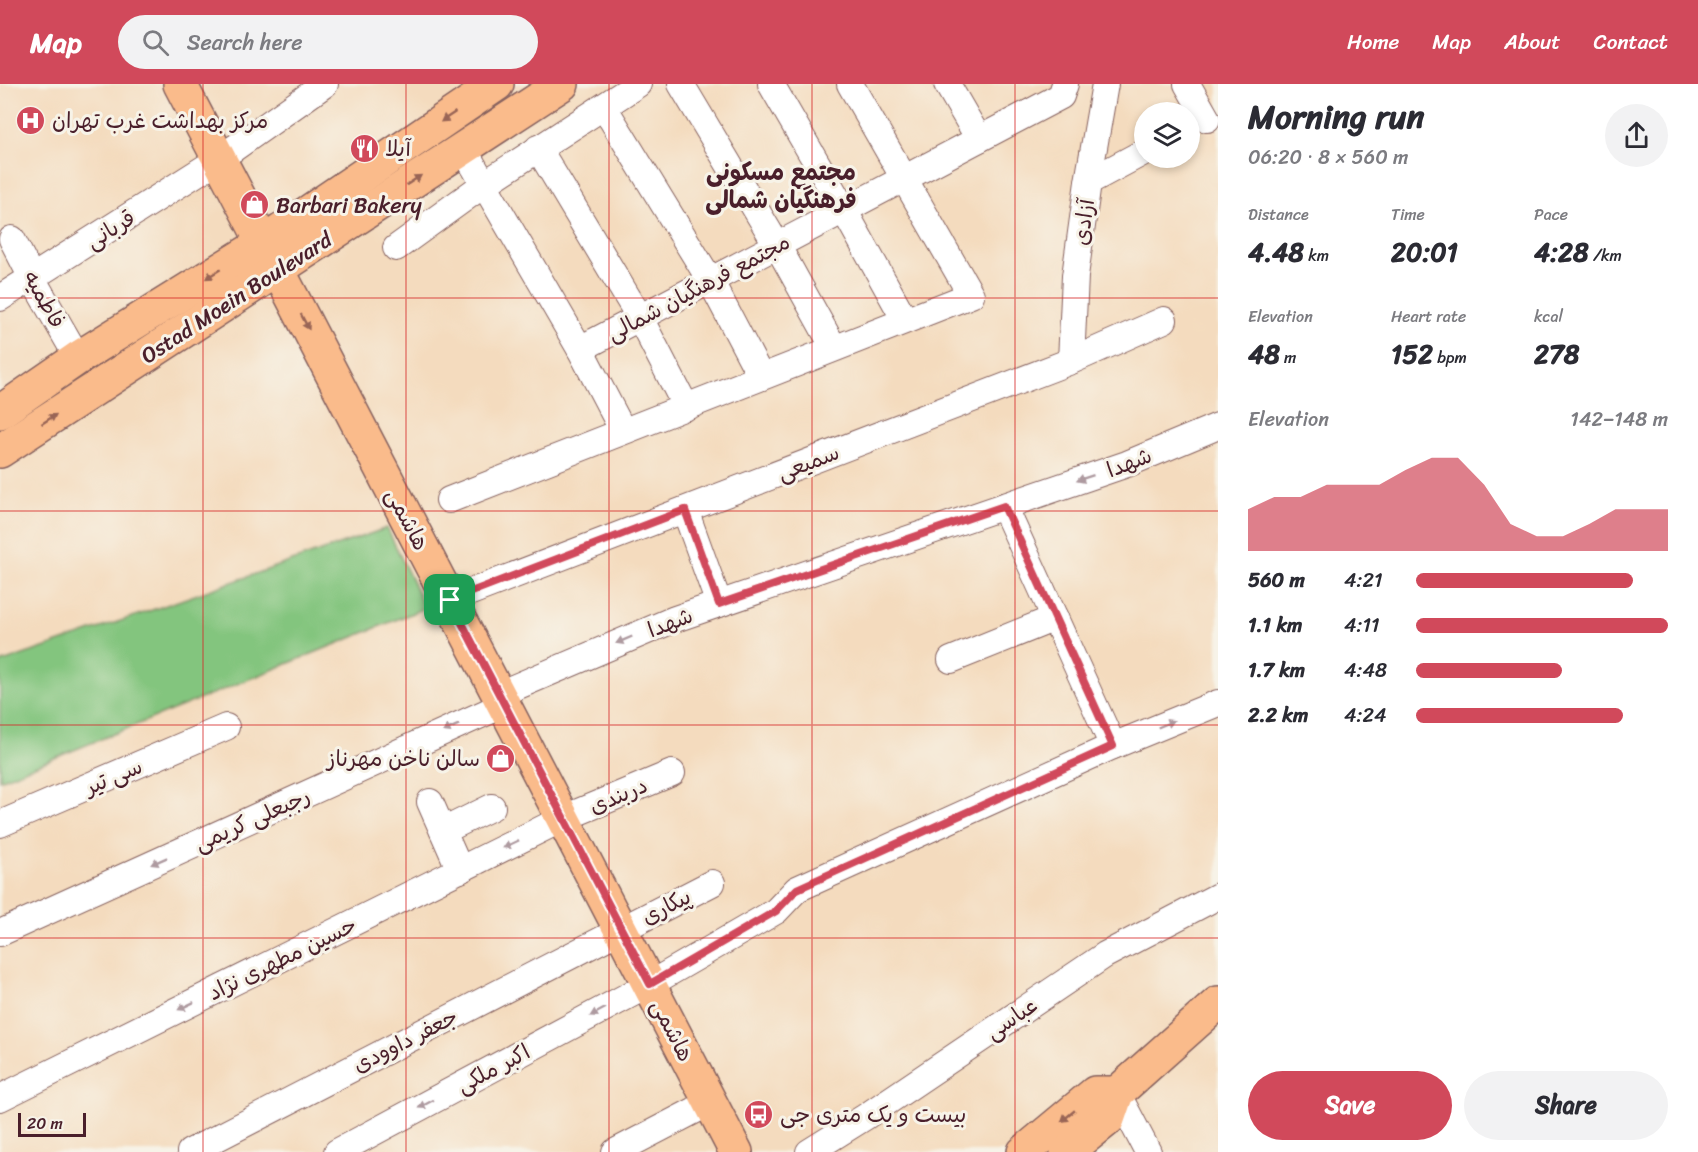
<!DOCTYPE html>
<html lang="en">
<head>
<meta charset="utf-8">
<style>
	:root { --surface:#fff; --page:#f2f2f3; --text:#2b2b33; --muted:#7c7c81; --accent:#d1495b }
	body { margin:0; font-family:Sriracha,"Playpen Sans Arabic",sans-serif; background:var(--page); color:var(--text); height:100vh; display:flex; flex-direction:column; font-size:22px; white-space:nowrap }
	* { box-sizing:border-box; margin:0 }
	p { font-size:20px; color:var(--muted) }
	.icon { flex:none; width:33px; height:33px; fill:none; stroke:currentColor; stroke-width:2; stroke-linecap:round; stroke-linejoin:round }
	.map { position:relative; flex:1; overflow:hidden }
	.details { display:flex; flex-direction:column; background:var(--surface); width:480px }
	.details>* { flex:none }
	.buttons { position:absolute; left:1134px; top:18px; display:grid; gap:12px }
	.buttons a { display:grid; place-items:center; width:66px; height:66px; border-radius:50%; background:var(--surface); box-shadow:0 3px 9px #0003; font-size:30px }
	.scale { position:absolute; left:18px; bottom:15px; width:68px; box-sizing:border-box; padding-left:6px; border:3px solid #4a1f2b; border-top:0; font-size:16px; line-height:21px; white-space:nowrap; color:#4a1f2b; -webkit-text-stroke:4px #f7f3e8; paint-order:stroke }
	.pin { position:absolute; display:grid; place-items:center; width:51px; height:51px; color:#fff; margin:-26px; border-radius:12px; box-shadow:0 3px 9px #0006 }
	.round { display:grid; place-items:center; flex:none; width:63px; height:63px; border-radius:32px; background:var(--page) }
	.headline { display:flex; align-items:center; justify-content:space-between; height:102px; padding:0 30px }
	h1 { font-size:33px; font-weight:800; line-height:45px }
	.stats { display:grid; grid-template-columns:repeat(3,1fr); gap:9px; height:102px; padding:6px 30px }
	.stats div { display:grid; align-content:center }
	.stats b { font-size:26px; font-weight:800 }
	.stats small { font-size:16px; font-weight:400 }
	.stats p { font-size:16px }
	.chart { height:168px; padding:12px 30px }
	.chart p { display:flex; justify-content:space-between }
	.chart svg { width:100%; height:108px; margin-top:6px; fill:var(--accent); opacity:.7 }
	.cta { display:flex; gap:12px; margin-top:auto; padding:12px 30px }
	.cta a { flex:1; height:69px; border-radius:36px; background:var(--accent); color:#fff; font-size:24px; font-weight:800; line-height:69px; text-align:center }
	.cta a+a { background:var(--page); color:var(--text) }
	ul { padding:0 30px; list-style:none; font-size:20px }
	li { display:grid; grid-template-columns:96px 72px 1fr; align-items:center; height:45px }
	li i { height:15px; border-radius:8px; background:var(--accent) }
	header { display:flex; align-items:center; gap:36px; box-sizing:border-box; height:84px; padding:0 30px; background:var(--accent); color:#fff }
	header strong { font-size:28px }
	nav { display:flex; gap:33px; margin-inline-start:auto; font-size:21px }
	.search { width:420px; height:54px; background:var(--page); display:flex; align-items:center; gap:15px; box-sizing:border-box; padding:0 21px; border-radius:33px; color:var(--muted); font-size:22px }
	main { display:flex; flex:1; min-height:0 }
	.map>svg:first-child { display:block }
	.green { fill:#83c57e; stroke:#667254; stroke-width:1.5 }
	.lines { fill:none; stroke-linecap:round; stroke-linejoin:round }
	.minor-casing { stroke:#86615e; stroke-width:28 }
	.major-casing { stroke:#86615e; stroke-width:36 }
	.minor { stroke:#fff; stroke-width:26 }
	.major { stroke:#fabb8b; stroke-width:33 }
	.oneway { fill:#996556 }
	.oneway2 { fill:#ae9aa0 }
	.route-casing { stroke:#fff; stroke-width:12 }
	.route { stroke:#d1495b; stroke-width:8 }
	.grid { fill:none; stroke:#d62828; stroke-width:1.5; stroke-opacity:0.55 }
	.labels { text-anchor:middle; stroke-width:6; stroke-linejoin:round; paint-order:stroke }
	.poi-label { font-size:22px; fill:#4a1f2b; stroke:#f7f3e8; text-anchor:start }
	.street-label { font-size:22px; fill:#4a1f2b; stroke:#f7f3e8 }
	.neighbourhood-label { font-size:24px; font-weight:bold; fill:#4a1f2b; stroke:#f7f3e8 }
</style>
</head>
<body>
<header>
<strong>Map</strong>
<div class="search"><svg class="icon" aria-label="search" viewBox="0 0 24 24"><circle cx="10" cy="10" r="6"/><path d="M15 15l6 6"/></svg>Search here</div>
<nav><a>Home</a><a>Map</a><a>About</a><a>Contact</a></nav>
</header>
<main>
<div class="map">
<svg width="1218" height="1068" viewBox="0 0 1218 1068">
	<rect width="100%" height="100%" fill="#f7f3e8"/>
	<filter id="ink" filterUnits="userSpaceOnUse"><feTurbulence type="fractalNoise" baseFrequency=".0167" numOctaves="2"/><feDisplacementMap in="SourceGraphic" scale="12" xChannelSelector="R" yChannelSelector="G"/><feConvolveMatrix kernelMatrix="1 2 1 2 8 2 1 2 1" color-interpolation-filters="sRGB"/></filter>
	<filter id="wash" filterUnits="userSpaceOnUse"><feTurbulence type="fractalNoise" baseFrequency=".008" numOctaves="4" result="noise"/><feDisplacementMap in="SourceGraphic" scale="24" xChannelSelector="R" yChannelSelector="G"/><feGaussianBlur stdDeviation="1.35" result="paint"/><feColorMatrix in="noise" values="0 0 0 0 0 0 0 0 0 0 0 0 0 0 0 0 0 1.4 0 .05"/><feComposite in="paint" operator="in"/></filter>
	<g filter="url(#wash)">
		<rect width="100%" height="100%" fill="#f4dbbe"/>
		<polygon class="green" points="387,444 425,524 0,696 0,579"/>
	</g>
	<g filter="url(#ink)">
		<g class="lines">
			<defs>
				<g id="minor">
					<polyline points="681,0 777,161 834,264"/>
					<polyline points="771,0 844,126 905,236"/>
					<polyline points="947,0 979,55"/>
					<polyline points="1187,0 1207,35"/>
					<polyline points="604,23 710,196 761,293"/>
					<polyline points="463,64 580,265 623,347"/>
					<polyline points="538,64 640,234 686,323"/>
					<polyline points="1088,98 1144,68"/>
					<polyline points="12,155 32,194 78,274"/>
					<polyline points="396,164 483,101 638,0"/>
					<polyline points="0,214 219,75 325,0"/>
					<polyline points="580,265 1061,12 1065,0"/>
					<polyline points="1071,277 1075,192 1088,98 1105,0"/>
					<polyline points="449,416 971,211 850,0"/>
					<polyline points="1004,422 1113,662"/>
					<polyline points="685,426 719,520"/>
					<polyline points="450,516 1071,277 1164,236"/>
					<polyline points="951,576 1055,534"/>
					<polyline points="499,610 675,535 1127,380 1218,342"/>
					<polyline points="430,718 460,786"/>
					<polyline points="0,740 226,643"/>
					<polyline points="443,747 492,723"/>
					<polyline points="0,849 505,620"/>
					<polyline points="1117,1009 1148,1068"/>
					<polyline points="0,1014 564,734 672,689"/>
					<polyline points="190,1068 712,799"/>
					<polyline points="337,1068 650,900 776,827 797,805 1113,662 1218,619"/>
					<polyline points="615,1068 711,1018"/>
					<polyline points="809,1068 865,1033 1105,871 1218,812"/>
				</g>
				<g id="major">
					<polyline points="180,0 263,159"/>
					<polyline points="278,186 736,1068"/>
					<polyline points="0,328 78,274 263,159 497,0"/>
					<polyline points="0,367 562,0"/>
					<polyline points="1024,1068 1095,1009 1117,1009"/>
					<polyline points="1067,1068 1108,1035 1117,1009 1218,919"/>
				</g>
			</defs>
			<use href="#minor" class="minor-casing"/>
			<use href="#major" class="major-casing"/>
			<use href="#minor" class="minor"/>
			<use href="#major" class="major"/>
		</g>
		<defs><path id="oneway-solid" d="M-6-.8H1V-3.2L6.5 0L1 3.2V.8H-6Z" transform="scale(1.5)"/></defs>
		<g class="oneway">
			<use href="#oneway-solid" transform="translate(448 33) rotate(146)"/>
			<use href="#oneway-solid" transform="translate(414 96) rotate(-33)"/>
			<use href="#oneway-solid" transform="translate(213 190) rotate(148)"/>
			<use href="#oneway-solid" transform="translate(305 238) rotate(62)"/>
			<use href="#oneway-solid" transform="translate(49 335) rotate(-33)"/>
			<use href="#oneway-solid" transform="translate(1068 1032) rotate(140)"/>
		</g>
		<g class="oneway2">
			<use href="#oneway-solid" transform="translate(1085 394) rotate(161)"/>
			<use href="#oneway-solid" transform="translate(624 556) rotate(157)"/>
			<use href="#oneway-solid" transform="translate(1166 640) rotate(-23)"/>
			<use href="#oneway-solid" transform="translate(451 644) rotate(156)"/>
			<use href="#oneway-solid" transform="translate(511 760) rotate(154)"/>
			<use href="#oneway-solid" transform="translate(159 777) rotate(156)"/>
			<use href="#oneway-solid" transform="translate(186 922) rotate(154)"/>
			<use href="#oneway-solid" transform="translate(598 928) rotate(152)"/>
			<use href="#oneway-solid" transform="translate(426 1020) rotate(152)"/>
		</g>
	</g>
	<g class="lines" filter="url(#ink)">
		<defs>
			<polygon id="route" points="1004,422 1113,662 797,805 776,827 650,900 450,516 685,426 719,520"/>
		</defs>
		<use href="#route" class="route-casing"/>
		<use href="#route" class="route"/>
	</g>
	<path class="grid" d="M 203,0 L 203,1068M 406,0 L 406,1068M 609,0 L 609,1068M 812,0 L 812,1068M 1015,0 L 1015,1068M 0,214 L 1218,214M 0,427 L 1218,427M 0,641 L 1218,641M 0,854 L 1218,854"/>
	<defs>
		<symbol id="hospital-disc" viewBox="-11 -11 22 22"><circle r="9.5" fill="#d1495b" stroke="#f7f3e8"/><path d="M-5-5h3v3.5h4V-5h3V5h-3V1.5h-4V5h-3Z" fill="#fff"/></symbol>
		<symbol id="restaurant-disc" viewBox="-11 -11 22 22"><circle r="9.5" fill="#d1495b" stroke="#f7f3e8"/><path d="M-5-6h1v4h1v-4h1v4h1v-4h1v5L-1.5 .5V6h-2V.5L-5-1ZM5-6V6H3V1.5H1.5Q1.5-4 5-6Z" fill="#fff"/></symbol>
		<symbol id="shop-disc" viewBox="-11 -11 22 22"><circle r="9.5" fill="#d1495b" stroke="#f7f3e8"/><path d="M-5-2.5h2.3a2.7 3.5 0 0 1 5.4 0H5L5.5 6h-11ZM-1.5-2.5h3a1.5 2.3 0 0 0-3 0Z" fill="#fff"/></symbol>
		<symbol id="bus-disc" viewBox="-11 -11 22 22"><circle r="9.5" fill="#d1495b" stroke="#f7f3e8"/><path d="M-5-6H5V4H4V6H2V4H-2V6H-4V4H-5ZM-3.5-4V0h7V-4ZM-3.5 1.2v1.5H-2V1.2ZM2 1.2v1.5H3.5V1.2Z" fill="#fff"/></symbol>
	</defs>
	<g fill-rule="evenodd">
		<use href="#hospital-disc" x="14" y="20" width="33" height="33"/>
		<use href="#restaurant-disc" x="348" y="48" width="33" height="33"/>
		<use href="#shop-disc" x="238" y="104" width="33" height="33"/>
		<use href="#shop-disc" x="484" y="658" width="33" height="33"/>
		<use href="#bus-disc" x="742" y="1014" width="33" height="33"/>
	</g>
	<g class="labels">
		<g class="poi-label">
			<text x="52" y="44">مرکز بهداشت غرب تهران</text>
			<text x="385" y="72">آیلا</text>
			<text x="276" y="129">Barbari Bakery</text>
			<text x="480" y="682" text-anchor="end">سالن ناخن مهرناز</text>
			<text x="780" y="1038">بیست و یک متری جی</text>
		</g>
		<g class="street-label">
			<text transform="translate(1083 138) rotate(-82)" y="8">آزادی</text>
			<text transform="translate(110 145) rotate(-32)" y="8">قربانی</text>
			<text transform="translate(698 203) rotate(-28)" y="8">مجتمع فرهنگیان شمالی</text>
			<text transform="translate(236 213) rotate(-33)" y="8">Ostad Moein Boulevard</text>
			<text transform="translate(45 215) rotate(61)" y="8">فاطمیه</text>
			<text transform="translate(808 378) rotate(-21)" y="8">سمیعی</text>
			<text transform="translate(1129 378) rotate(-21)" y="8">شهدا</text>
			<text transform="translate(408 435) rotate(62)" y="8">هاشمی</text>
			<text transform="translate(670 538) rotate(-21)" y="8">شهدا</text>
			<text transform="translate(113 692) rotate(-23)" y="8">سی تیر</text>
			<text transform="translate(618 711) rotate(-23)" y="8">دربندی</text>
			<text transform="translate(252 735) rotate(-24)" y="8">رجبعلی کریمی</text>
			<text transform="translate(666 822) rotate(-27)" y="8">پیکاری</text>
			<text transform="translate(282 874) rotate(-26)" y="8">حسین مطهری نژاد</text>
			<text transform="translate(1011 934) rotate(-34)" y="8">عباسی</text>
			<text transform="translate(673 946) rotate(63)" y="8">هاشمی</text>
			<text transform="translate(405 956) rotate(-27)" y="8">جعفر داوودی</text>
			<text transform="translate(493 984) rotate(-28)" y="8">اکبر ملکی</text>
		</g>
		<g class="neighbourhood-label">
			<text x="781" y="96">مجتمع مسکونی<tspan x="781" dy="28">فرهنگیان شمالی</tspan></text>
		</g>
	</g>
</svg>
<div class="buttons">
<a><svg class="icon" aria-label="layers" viewBox="0 0 24 24"><path d="M12 4l9 5-9 5-9-5zM3 14l9 5 9-5"/></svg></a>
</div>
<div class="scale">20 m</div>
<div class="pin" style="left:450px;top:516px;background:#1e9e55"><svg class="icon" aria-label="arrive" viewBox="0 0 24 24"><path d="M6 21V4h12l-3 4 3 4H6"/></svg></div>
</div>
<section class="details">
<div class="headline"><div><h1>Morning run</h1><p>06:20 · 8 × 560 m</p></div><a class="round"><svg class="icon" aria-label="share" viewBox="0 0 24 24"><path d="M12 15V3M7 8l5-5 5 5M5 13v7h14v-7"/></svg></a></div>
<div class="stats">
<div><p>Distance</p><b>4.48<small> km</small></b></div>
<div><p>Time</p><b>20:01</b></div>
<div><p>Pace</p><b>4:28<small> /km</small></b></div>
</div>
<div class="stats">
<div><p>Elevation</p><b>48<small> m</small></b></div>
<div><p>Heart rate</p><b>152<small> bpm</small></b></div>
<div><p>kcal</p><b>278</b></div>
</div>
<div class="chart"><p><span>Elevation</span>142–148 m</p>
<svg viewBox="0 0 160 44" preserveAspectRatio="none"><path d="M0 44V27L10 22L20 22L30 17L40 17L50 17L60 11L70 6L80 6L90 17L100 33L110 38L120 38L130 33L140 27L150 27L160 27V44z"/></svg>
</div>
<ul>
<li><b>560 m</b>4:21<i style="width:86%"></i></li>
<li><b>1.1 km</b>4:11<i style="width:100%"></i></li>
<li><b>1.7 km</b>4:48<i style="width:58%"></i></li>
<li><b>2.2 km</b>4:24<i style="width:82%"></i></li>
</ul>
<div class="cta"><a>Save</a><a>Share</a></div>
</section>
</main>
</body>
</html>
